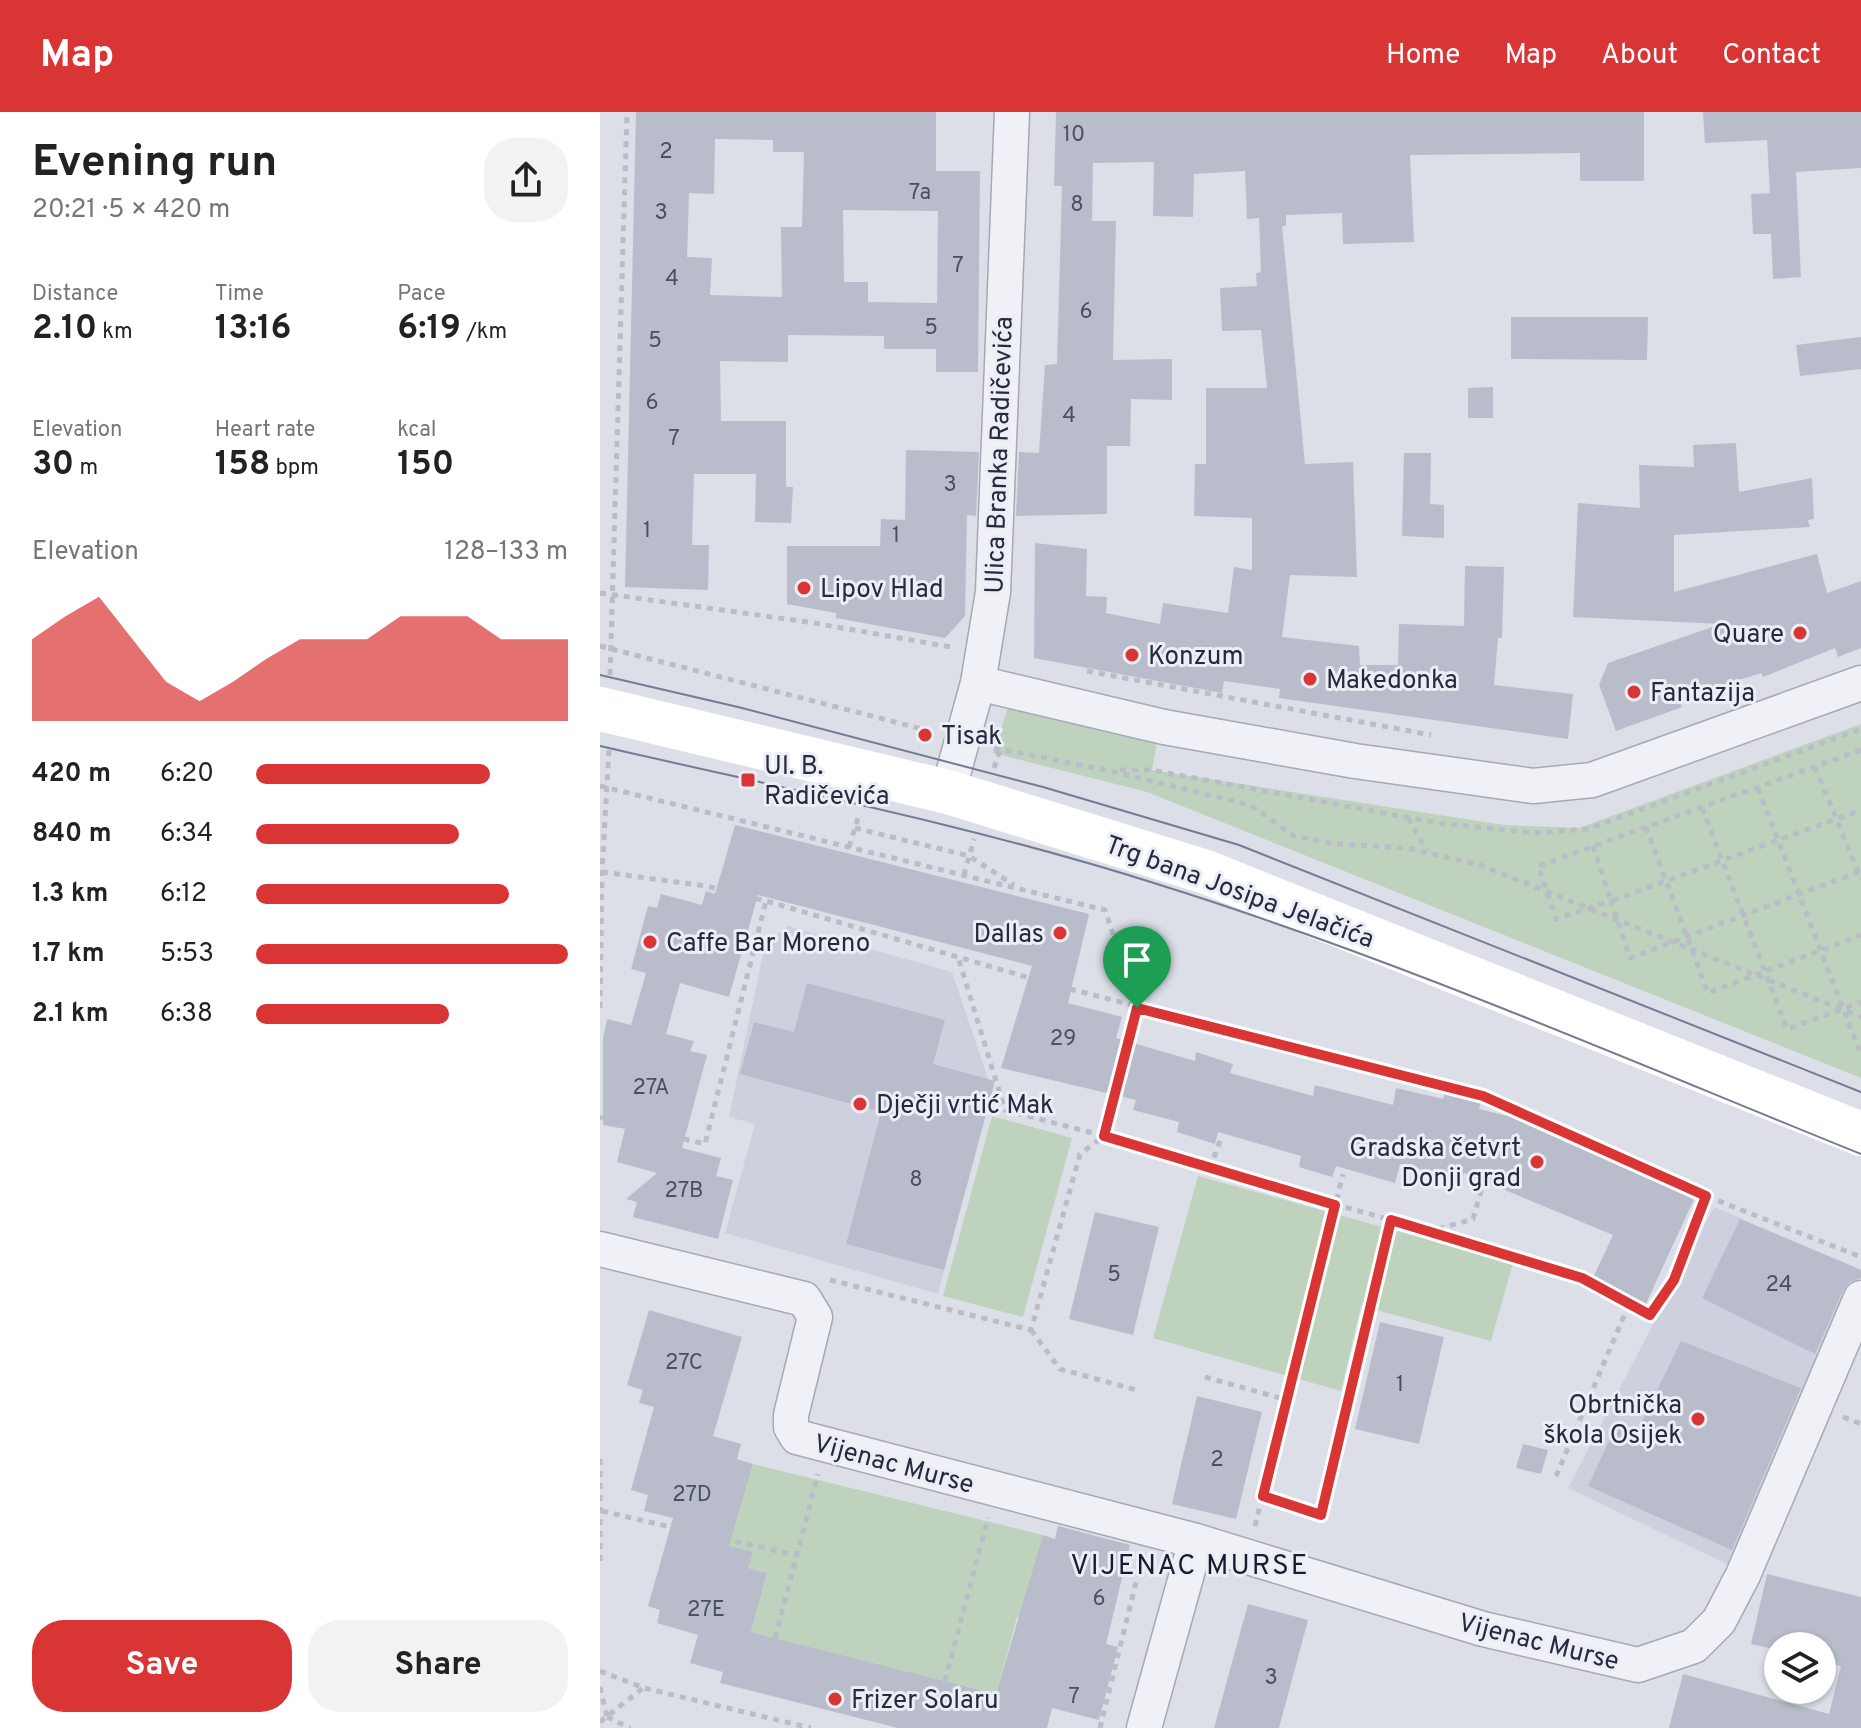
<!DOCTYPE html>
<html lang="en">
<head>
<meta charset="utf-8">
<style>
	:root { --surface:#fff; --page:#f2f2f2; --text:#222; --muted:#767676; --accent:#d93535 }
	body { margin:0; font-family:Overpass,sans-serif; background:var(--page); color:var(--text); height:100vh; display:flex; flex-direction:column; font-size:30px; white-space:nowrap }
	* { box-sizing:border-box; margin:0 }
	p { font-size:26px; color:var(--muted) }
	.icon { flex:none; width:44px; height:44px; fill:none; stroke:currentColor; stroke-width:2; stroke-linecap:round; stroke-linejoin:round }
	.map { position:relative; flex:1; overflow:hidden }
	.details { display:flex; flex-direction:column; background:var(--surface); width:600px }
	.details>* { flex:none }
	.buttons { position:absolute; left:1164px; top:1520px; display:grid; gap:16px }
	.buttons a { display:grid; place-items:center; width:72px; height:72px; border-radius:50%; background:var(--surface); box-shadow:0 2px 6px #0004; font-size:40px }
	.pin { position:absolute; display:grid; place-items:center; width:68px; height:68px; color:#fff; margin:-82px -34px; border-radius:50% 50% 50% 0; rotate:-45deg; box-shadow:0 0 8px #0007 }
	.pin .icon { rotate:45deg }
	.round { display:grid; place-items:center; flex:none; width:84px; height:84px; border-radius:32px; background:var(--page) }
	.headline { display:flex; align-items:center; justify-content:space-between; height:136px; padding:0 32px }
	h1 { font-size:44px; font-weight:700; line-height:60px }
	.metrics { display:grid; grid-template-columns:repeat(3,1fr); gap:12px; height:136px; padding:8px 32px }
	.metrics div { display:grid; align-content:center }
	.metrics b { font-size:34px; font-weight:700 }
	.metrics small { font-size:22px; font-weight:400 }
	.metrics p { font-size:22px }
	.chart { height:224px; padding:16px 32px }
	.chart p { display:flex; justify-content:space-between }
	.chart svg { width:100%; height:144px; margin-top:8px; fill:var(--accent); opacity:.7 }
	.primary-button { display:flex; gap:16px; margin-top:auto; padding:16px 32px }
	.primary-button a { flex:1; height:92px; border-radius:32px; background:var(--accent); color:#fff; font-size:32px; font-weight:700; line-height:92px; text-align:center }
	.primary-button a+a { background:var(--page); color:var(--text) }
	ul { padding:0 32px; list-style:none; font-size:26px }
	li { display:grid; grid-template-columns:128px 96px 1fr; align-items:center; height:60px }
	li i { height:20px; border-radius:10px; background:var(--accent) }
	header { display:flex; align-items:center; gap:48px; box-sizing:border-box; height:112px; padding:0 40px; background:var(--accent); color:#fff }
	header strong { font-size:38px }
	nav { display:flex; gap:44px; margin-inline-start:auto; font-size:28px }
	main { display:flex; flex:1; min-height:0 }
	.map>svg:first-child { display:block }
	.built { fill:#ced1dd }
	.green { fill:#bfd2bd }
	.building { fill:#b9bdcb; fill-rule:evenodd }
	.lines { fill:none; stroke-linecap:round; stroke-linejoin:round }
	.street-casing { stroke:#a5a9b5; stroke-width:37 }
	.path { stroke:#babdc6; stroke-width:5; stroke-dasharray:6 6; stroke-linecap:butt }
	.street { stroke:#eff1f6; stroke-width:34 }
	.secondary { stroke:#fff; stroke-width:44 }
	.tram { stroke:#747b93; stroke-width:2 }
	.route-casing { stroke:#fff; stroke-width:16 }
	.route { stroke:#d93535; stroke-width:10 }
	.poi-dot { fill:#d93535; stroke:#eceef5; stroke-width:3 }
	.labels { text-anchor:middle; stroke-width:6; stroke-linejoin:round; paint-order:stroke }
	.number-label { font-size:22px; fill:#4a4f62 }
	.street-label { font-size:26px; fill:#252a3f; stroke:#eceef5 }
	.poi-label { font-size:26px; fill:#252a3f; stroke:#eceef5; text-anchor:start }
	.neighbourhood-label { font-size:28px; letter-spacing:2px; fill:#171c30; stroke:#eceef5 }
</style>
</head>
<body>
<header>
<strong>Map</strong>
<nav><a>Home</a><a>Map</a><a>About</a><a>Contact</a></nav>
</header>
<main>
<section class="details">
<div class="headline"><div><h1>Evening run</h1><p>20:21 · 5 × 420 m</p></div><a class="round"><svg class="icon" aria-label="share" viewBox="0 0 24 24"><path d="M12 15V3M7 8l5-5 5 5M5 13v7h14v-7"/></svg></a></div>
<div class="metrics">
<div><p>Distance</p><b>2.10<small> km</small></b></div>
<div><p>Time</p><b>13:16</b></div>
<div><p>Pace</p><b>6:19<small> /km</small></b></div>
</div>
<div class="metrics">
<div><p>Elevation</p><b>30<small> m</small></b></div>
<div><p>Heart rate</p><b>158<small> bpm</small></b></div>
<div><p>kcal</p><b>150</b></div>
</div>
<div class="chart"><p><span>Elevation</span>128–133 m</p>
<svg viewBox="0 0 160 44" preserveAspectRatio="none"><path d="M0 44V19L10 12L20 6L30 19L40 32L50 38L60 32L70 25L80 19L90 19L100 19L110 12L120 12L130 12L140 19L150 19L160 19V44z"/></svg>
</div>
<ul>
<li><b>420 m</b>6:20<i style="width:75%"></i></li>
<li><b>840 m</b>6:34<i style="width:65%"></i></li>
<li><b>1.3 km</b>6:12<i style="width:81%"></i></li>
<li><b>1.7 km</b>5:53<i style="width:100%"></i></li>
<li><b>2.1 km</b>6:38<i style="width:62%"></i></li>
</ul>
<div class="primary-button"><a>Save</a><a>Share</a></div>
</section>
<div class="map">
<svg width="1261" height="1616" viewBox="0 0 1261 1616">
	<rect width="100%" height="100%" fill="#dcdfe8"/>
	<g class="built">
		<polygon points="188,814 352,860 392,979 338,1182 125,1121 155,1012 129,1005 165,832"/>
		<polygon points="1114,1095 1255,1155 1133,1455 968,1376"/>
	</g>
	<g class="green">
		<polygon points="409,592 557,630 552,658 904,713 979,716 1261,612 1261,966 547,680 393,641"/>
		<polygon points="392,1004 472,1026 423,1205 343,1184"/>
		<polygon points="598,1064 913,1151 891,1229 761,1194 741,1279 553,1226"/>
		<polygon points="153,1352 443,1423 426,1487 431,1508 417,1505 396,1582 151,1520 167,1461 148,1456 111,1430 136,1409"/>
	</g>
	<g class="building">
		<path d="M 36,0 L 336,0 L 336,59 L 380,59 L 378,260 L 336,260 L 336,237 L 284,237 L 284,224 L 188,223 L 188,250 L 120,249 L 121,309 L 186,309 L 186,375 L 193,375 L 191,411 L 155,410 L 156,362 L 94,362 L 92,433 L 109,433 L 108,478 L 25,475 ZM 115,27 L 173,28 L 173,40 L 204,40 L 202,115 L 181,115 L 182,185 L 110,183 L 112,146 L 87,145 L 89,81 L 114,82 ZM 243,98 L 338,99 L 337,191 L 268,190 L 268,170 L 244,170 Z"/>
		<polygon points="456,0 1044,0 1044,69 980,69 980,41 810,43 814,130 743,132 742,101 686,103 686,114 682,114 705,352 753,350 757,465 690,463 682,525 759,534 760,553 798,553 799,512 864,514 865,454 904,455 902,526 898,526 894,573 973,582 968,627 679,586 680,577 624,569 622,581 434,546 435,431 487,437 486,484 507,485 506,501 560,512 563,491 628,501 634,455 652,458 652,406 594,404 595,352 606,352 606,276 667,276 661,218 622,219 620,176 657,174 656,161 661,160 659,106 647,107 645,59 594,62 593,105 553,104 554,50 493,51 492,109 516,109 513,248 572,247 572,288 531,287 530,334 507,334 507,402 416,404 419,340 439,341 445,253 457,252 462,74 454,74"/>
		<polygon points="1103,0 1261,0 1261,56 1196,60 1201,165 1173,167 1171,122 1153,122 1151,82 1170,81 1167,28 1105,31"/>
		<polygon points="911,205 1048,205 1047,248 911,247"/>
		<polygon points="1261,225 1261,257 1200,264 1196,233"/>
		<polygon points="893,275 893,306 868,306 868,276"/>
		<polygon points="1136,331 1139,380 1212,366 1214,407 1208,408 1210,415 1074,423 1074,480 1217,442 1227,481 1261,469 1261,536 1238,545 1235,536 1163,565 1161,561 1079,587 1082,595 1016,619 999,573 1008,551 1121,512 973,505 978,391 1040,396 1039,353 1094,355 1093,333"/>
		<polygon points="306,338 379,340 376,404 367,403 365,504 345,526 236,506 236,501 187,492 187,434 280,434 281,407 305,408"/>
		<polygon points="804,341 831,341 830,392 844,393 844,426 802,424"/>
		<polygon points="135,713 489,802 468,891 522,905 516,926 595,949 596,940 633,952 630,961 713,984 715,973 793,993 796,976 843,987 846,978 881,986 879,997 916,1006 1094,1087 1045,1194 992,1168 1013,1123 864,1061 862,1068 800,1052 795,1071 736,1054 732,1065 699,1055 701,1044 618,1020 615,1032 577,1020 579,1010 533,998 536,988 401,956 432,854 158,783 129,885 80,871 66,922 94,929 90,939 107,943 82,1036 121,1046 116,1064 133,1068 118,1127 33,1105 37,1090 26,1087 57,1061 17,1050 25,1017 3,1013 3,927 7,907 31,913 46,861 31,857 48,794 57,796 61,782 102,793 106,779 115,782"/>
		<polygon points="207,871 345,908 333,952 395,969 344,1158 246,1132 281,1000 140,962 154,910 194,920"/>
		<polygon points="495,1100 559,1115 533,1223 469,1207"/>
		<polygon points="1140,1107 1261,1158 1261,1166 1250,1170 1243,1178 1215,1242 1102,1186"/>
		<polygon points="49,1198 142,1225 113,1324 141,1332 137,1347 153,1352 129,1434 153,1440 148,1456 167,1461 151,1520 396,1582 443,1423 455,1427 458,1414 530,1433 506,1532 518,1535 499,1608 452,1596 447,1616 298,1616 120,1571 123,1560 90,1551 98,1523 57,1511 60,1498 48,1494 73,1406 44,1399 48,1383 31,1378 54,1295 39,1291 43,1278 27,1273"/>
		<polygon points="780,1210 844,1225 819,1332 755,1317"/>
		<polygon points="1081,1229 1201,1276 1132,1438 988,1374 1017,1312 1036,1321"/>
		<polygon points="597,1284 662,1300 636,1407 572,1392"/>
		<polygon points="923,1332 948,1338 941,1362 916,1356"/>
		<polygon points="1167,1462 1261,1485 1261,1616 1069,1616 1083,1562 1229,1602 1241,1554 1222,1549 1222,1534 1178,1534 1178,1538 1151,1532"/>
		<polygon points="648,1492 708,1508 679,1616 614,1616"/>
	</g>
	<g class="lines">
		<defs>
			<g id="street">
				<polyline points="378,571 564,615 755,649 933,674 992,668 1261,571"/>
				<polyline points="348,680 378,571 393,480 412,0"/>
				<polyline points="0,1137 204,1187 215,1205 191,1303 191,1315 197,1325 596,1429 883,1517 1038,1553 1094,1534 1119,1509 1143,1463 1261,1186"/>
				<polyline points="544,1616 596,1429"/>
			</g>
		</defs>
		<use href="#street" class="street-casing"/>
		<g class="path">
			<polyline points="0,481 208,510 351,535"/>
			<polyline points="0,534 330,619"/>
			<polyline points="487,559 831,623"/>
			<polyline points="10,563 27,0"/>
			<polyline points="394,636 511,659 650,693 694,724 735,732 807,736 880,753 1261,905"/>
			<polyline points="1261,638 938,754 956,807 1011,789 1030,846 1261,759"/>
			<polyline points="1215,655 1261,767"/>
			<polyline points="394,656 400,638"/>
			<polyline points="520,658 551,658 838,711 934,721 988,717 1261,617"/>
			<polyline points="0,674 505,798 537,896 504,1024 405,998 358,845"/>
			<polyline points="1158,676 1261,943"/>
			<polyline points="1102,696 1187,917 1261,890"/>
			<polyline points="808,706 827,739"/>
			<polyline points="1046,715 1108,881 1261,823"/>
			<polyline points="255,716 369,744 414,773"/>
			<polyline points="993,734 1011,789 1261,698"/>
			<polyline points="249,735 259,703"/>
			<polyline points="2,760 106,774 166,789 440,869"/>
			<polyline points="364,763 374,727"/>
			<polyline points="470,877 883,984 1106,1084 1261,1145"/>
			<polyline points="0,896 2,760 9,637"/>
			<polyline points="0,1005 3,1006"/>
			<polyline points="72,1024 105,1032 166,789"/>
			<polyline points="610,1057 621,1026"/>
			<polyline points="832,1119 982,1166 1029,1192"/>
			<polyline points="230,1168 431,1218 480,1042 504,1024 580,1049 831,1119 873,1107 884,1069"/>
			<polyline points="431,1218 460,1257 540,1279"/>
			<polyline points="605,1265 687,1288"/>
			<polyline points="1243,1305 1261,1312"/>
			<polyline points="0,1347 0,1450"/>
			<polyline points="956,1364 1029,1192 1050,1203 1074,1168 1106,1084"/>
			<polyline points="663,1384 721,1403 791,1108"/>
			<polyline points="2,1399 79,1417"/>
			<polyline points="655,1414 743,1062"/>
			<polyline points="112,1424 195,1443"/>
			<polyline points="175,1526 218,1362"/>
			<polyline points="0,1559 44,1576 211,1616"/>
			<polyline points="345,1569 388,1406"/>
			<polyline points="0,1575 7,1605"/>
			<polyline points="7,1605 30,1616"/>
			<polyline points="0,1610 43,1576"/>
			<polyline points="500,1616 542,1446"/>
		</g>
		<use href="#street" class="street"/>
		<polyline class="secondary" points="0,597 348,680 606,760 1261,1022"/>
		<g class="tram">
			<polyline points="0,563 138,595 443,675 639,733 1261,980"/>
			<path d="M 0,634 C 186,677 375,714 557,772 C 797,847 1028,948 1261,1042"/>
		</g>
	</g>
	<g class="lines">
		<defs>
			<polygon id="route" points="537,896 883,984 1106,1084 1074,1168 1050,1203 982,1166 791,1108 721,1403 663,1384 735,1093 504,1024"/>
		</defs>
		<use href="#route" class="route-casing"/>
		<use href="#route" class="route"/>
	</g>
	<g class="poi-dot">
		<circle cx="204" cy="476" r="8"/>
		<circle cx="1200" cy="521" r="8"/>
		<circle cx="532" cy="543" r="8"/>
		<circle cx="710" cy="567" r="8"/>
		<circle cx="1034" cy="580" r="8"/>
		<circle cx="325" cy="623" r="8"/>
		<rect x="140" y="660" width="16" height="16" rx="4"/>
		<circle cx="460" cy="821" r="8"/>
		<circle cx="50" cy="830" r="8"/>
		<circle cx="260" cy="992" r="8"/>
		<circle cx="937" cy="1050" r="8"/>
		<circle cx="1098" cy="1307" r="8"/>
		<circle cx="235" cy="1587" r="8"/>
	</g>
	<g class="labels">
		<g class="number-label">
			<text x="474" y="29">10</text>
			<text x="66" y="46">2</text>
			<text x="320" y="87">7a</text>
			<text x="477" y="99">8</text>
			<text x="61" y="107">3</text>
			<text x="358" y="160">7</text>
			<text x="72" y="173">4</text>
			<text x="486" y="206">6</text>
			<text x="331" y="222">5</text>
			<text x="55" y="235">5</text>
			<text x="52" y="297">6</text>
			<text x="469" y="310">4</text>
			<text x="74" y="333">7</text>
			<text x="350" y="379">3</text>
			<text x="47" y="425">1</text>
			<text x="296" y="430">1</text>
			<text x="463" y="933">29</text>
			<text x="51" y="982">27A</text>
			<text x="316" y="1074">8</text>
			<text x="84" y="1085">27B</text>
			<text x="514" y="1169">5</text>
			<text x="1179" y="1179">24</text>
			<text x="84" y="1257">27C</text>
			<text x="800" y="1279">1</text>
			<text x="617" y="1354">2</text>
			<text x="92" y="1389">27D</text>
			<text x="499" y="1493">6</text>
			<text x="106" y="1504">27E</text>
			<text x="671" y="1572">3</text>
			<text x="474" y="1591">7</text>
		</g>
		<g class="street-label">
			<text transform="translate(398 343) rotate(-88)" y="9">Ulica Branka Radičevića</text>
			<text transform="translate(640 779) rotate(20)" y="9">Trg bana Josipa Jelačića</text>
			<text transform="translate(294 1351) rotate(15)" y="9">Vijenac Murse</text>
			<text transform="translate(939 1529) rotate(14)" y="9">Vijenac Murse</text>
		</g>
		<g class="poi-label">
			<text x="220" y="485">Lipov Hlad</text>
			<text x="1184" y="530" text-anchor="end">Quare</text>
			<text x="548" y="552">Konzum</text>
			<text x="726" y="576">Makedonka</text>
			<text x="1050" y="589">Fantazija</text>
			<text x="341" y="632">Tisak</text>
			<text x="164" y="662">Ul. B.<tspan x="164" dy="30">Radičevića</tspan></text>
			<text x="444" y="830" text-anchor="end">Dallas</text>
			<text x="66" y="839">Caffe Bar Moreno</text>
			<text x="276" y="1001">Dječji vrtić Mak</text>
			<text x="921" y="1044" text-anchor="end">Gradska četvrt<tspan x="921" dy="30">Donji grad</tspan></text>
			<text x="1082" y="1301" text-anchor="end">Obrtnička<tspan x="1082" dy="30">škola Osijek</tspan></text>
			<text x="251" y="1596">Frizer Solaru</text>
		</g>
		<g class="neighbourhood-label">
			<text x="590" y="1462">VIJENAC MURSE</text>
		</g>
	</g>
</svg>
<div class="buttons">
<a><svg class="icon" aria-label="layers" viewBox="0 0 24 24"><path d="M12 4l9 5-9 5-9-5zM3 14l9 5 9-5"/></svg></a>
</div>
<div class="pin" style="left:537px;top:896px;background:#1e9e55"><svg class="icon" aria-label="arrive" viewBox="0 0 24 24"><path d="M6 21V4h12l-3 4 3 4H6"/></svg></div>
</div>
</main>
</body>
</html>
